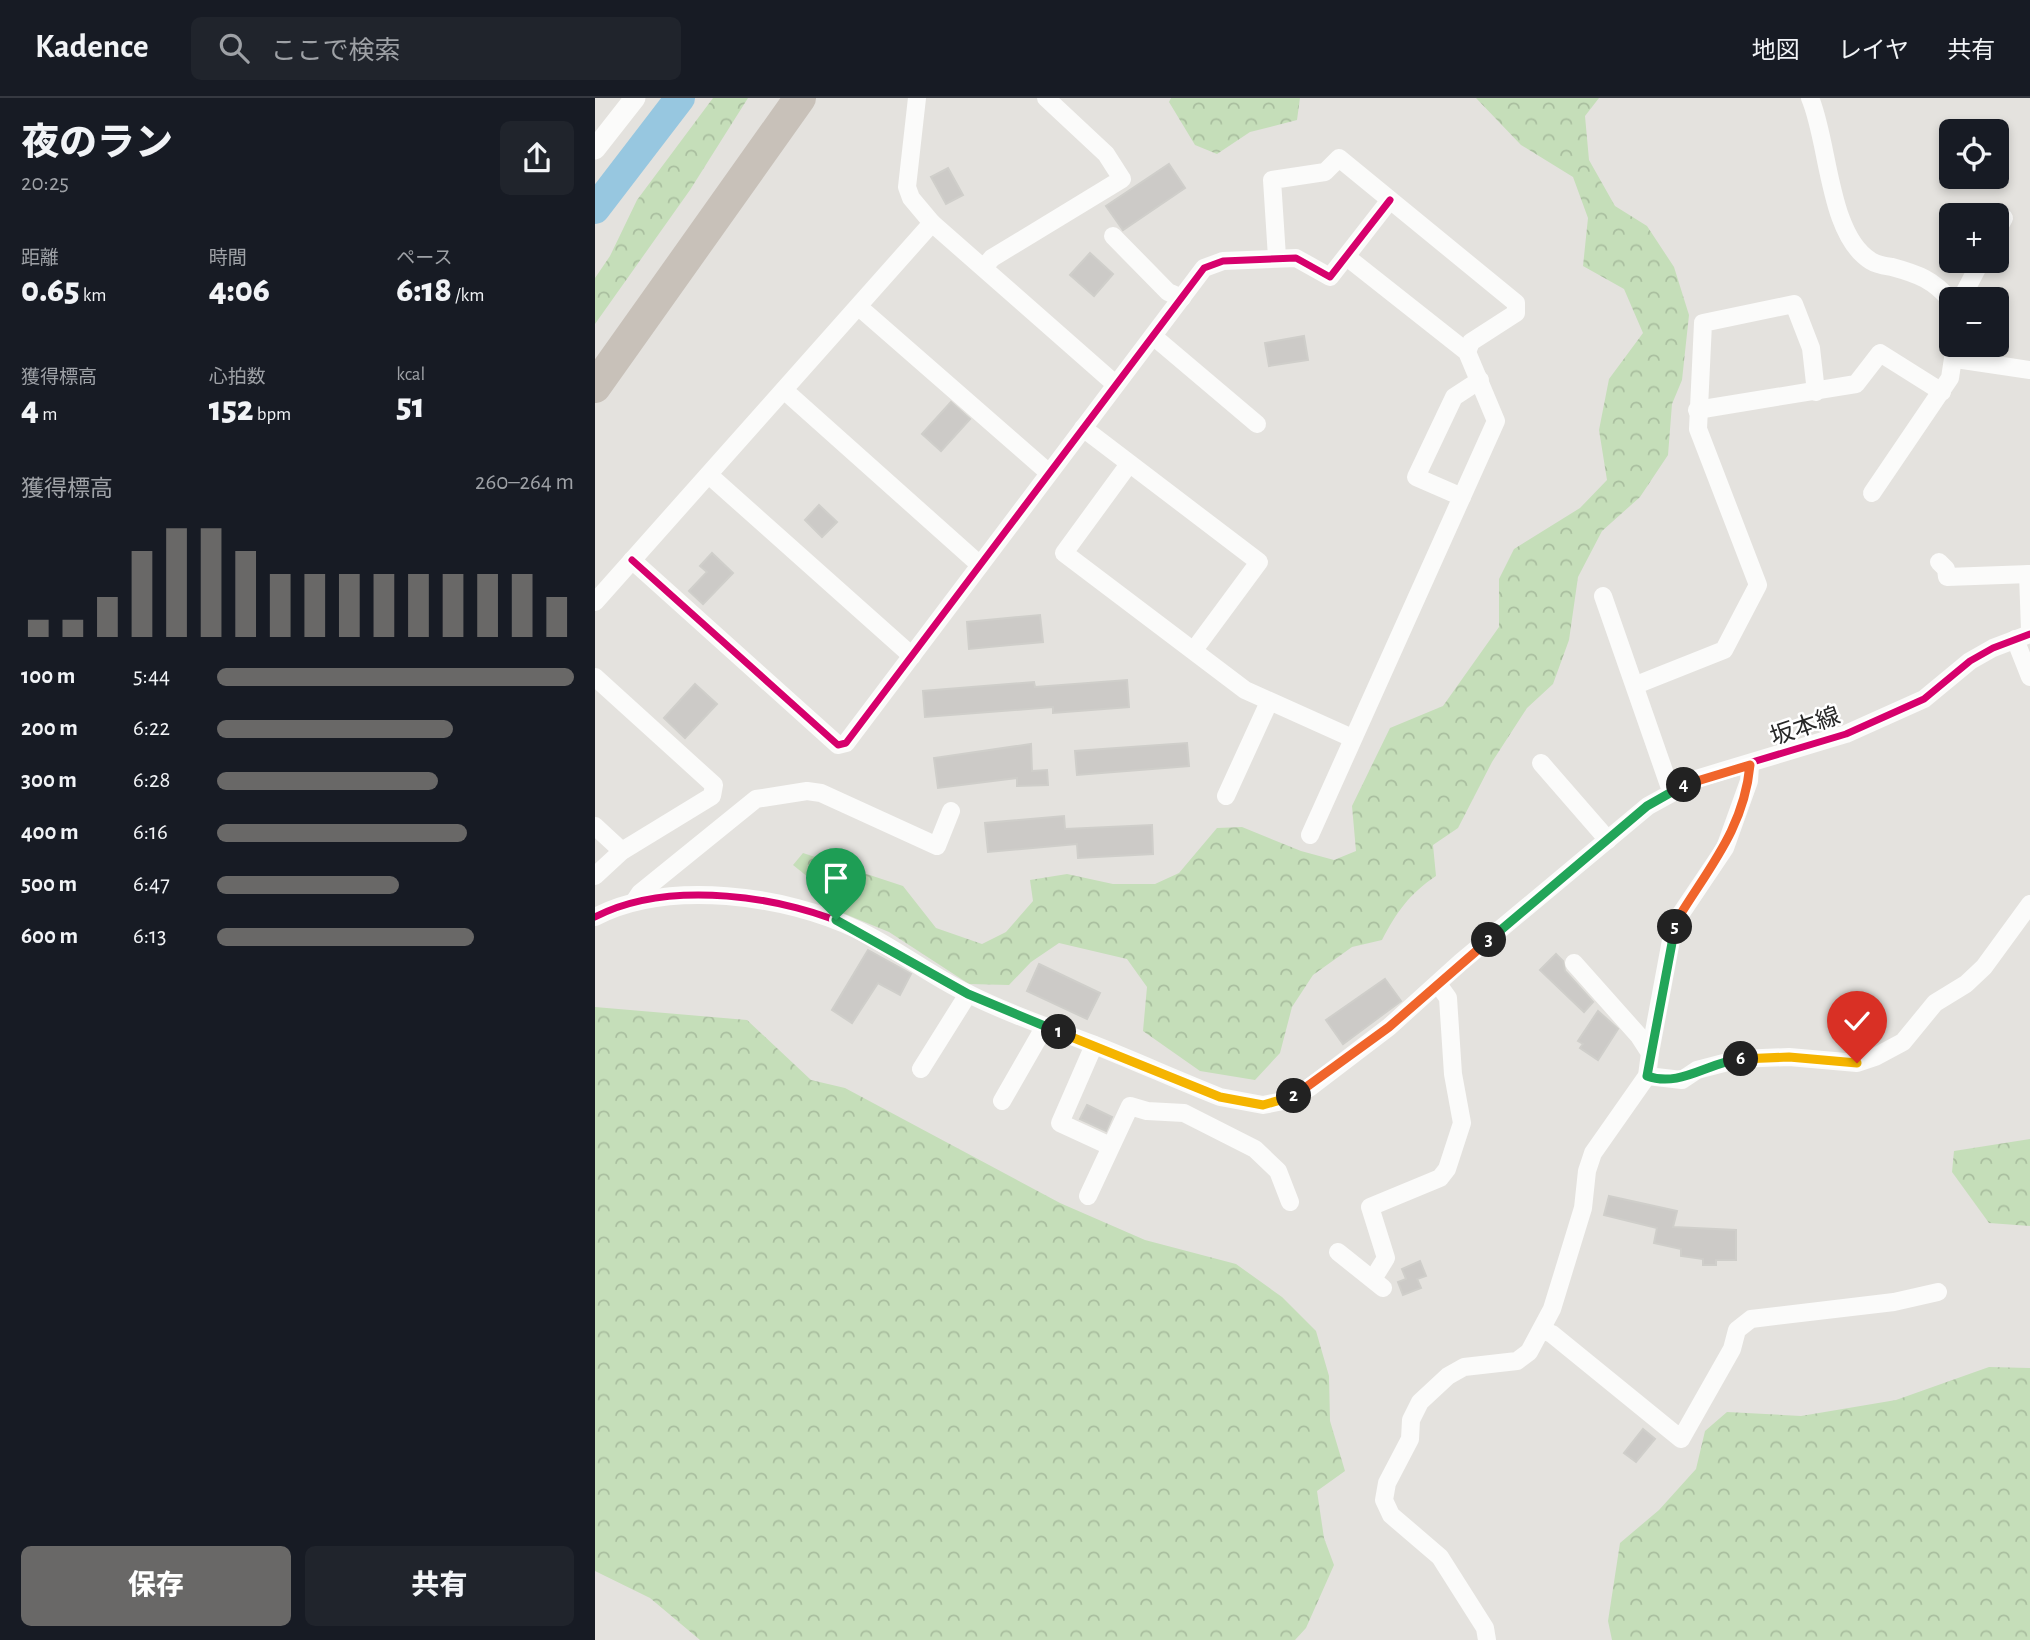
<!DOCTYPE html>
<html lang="ja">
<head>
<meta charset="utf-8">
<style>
	:root { --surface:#171b24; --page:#20242c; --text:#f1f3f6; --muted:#9ea1a6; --line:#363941; --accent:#696867 }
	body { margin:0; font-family:"Alegreya Sans","Noto Sans JP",sans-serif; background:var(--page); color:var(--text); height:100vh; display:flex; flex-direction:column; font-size:26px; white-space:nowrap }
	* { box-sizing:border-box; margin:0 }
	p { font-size:23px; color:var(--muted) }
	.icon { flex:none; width:38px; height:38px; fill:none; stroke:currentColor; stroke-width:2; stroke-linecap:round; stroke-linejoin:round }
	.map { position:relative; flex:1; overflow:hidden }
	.side { display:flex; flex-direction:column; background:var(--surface); width:595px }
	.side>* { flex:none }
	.controls { position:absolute; left:1344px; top:21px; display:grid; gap:14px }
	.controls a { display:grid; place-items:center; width:70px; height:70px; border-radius:10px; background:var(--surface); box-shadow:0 4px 10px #0003; font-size:35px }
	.pin { position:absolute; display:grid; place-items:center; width:60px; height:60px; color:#fff; margin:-72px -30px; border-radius:50% 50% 50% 0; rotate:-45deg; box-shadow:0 0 7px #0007 }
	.pin .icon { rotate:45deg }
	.km { position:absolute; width:35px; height:35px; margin:-18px; border-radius:50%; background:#222; color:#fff; font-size:19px; line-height:35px; text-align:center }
	.round { display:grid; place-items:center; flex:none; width:74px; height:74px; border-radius:10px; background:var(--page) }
	.headline { display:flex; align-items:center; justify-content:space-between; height:119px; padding:0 21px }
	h1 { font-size:38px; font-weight:800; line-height:52px }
	.figures { display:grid; grid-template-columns:repeat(3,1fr); gap:10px; height:119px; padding:7px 21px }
	.figures div { display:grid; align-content:center }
	.figures b { font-size:35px; font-weight:800 }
	.figures small { font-size:19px; font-weight:400 }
	.figures p { font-size:19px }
	.chart { height:196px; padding:14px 21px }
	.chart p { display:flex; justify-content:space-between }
	.chart svg { width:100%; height:126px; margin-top:7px; stroke:var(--accent); stroke-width:6 }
	.cta { display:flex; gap:14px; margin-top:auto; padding:14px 21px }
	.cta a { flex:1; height:80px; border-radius:10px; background:var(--accent); color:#fff; font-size:28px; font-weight:800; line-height:80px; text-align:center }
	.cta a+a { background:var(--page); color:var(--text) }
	ul { padding:0 21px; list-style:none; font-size:23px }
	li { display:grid; grid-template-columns:112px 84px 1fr; align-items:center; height:52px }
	li i { height:18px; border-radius:9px; background:var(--accent) }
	header { display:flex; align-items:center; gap:42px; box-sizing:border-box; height:98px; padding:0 35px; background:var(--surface); border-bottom:2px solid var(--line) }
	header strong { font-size:33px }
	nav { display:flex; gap:38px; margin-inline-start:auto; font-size:24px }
	.search { width:490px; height:63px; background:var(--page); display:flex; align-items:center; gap:18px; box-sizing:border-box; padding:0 24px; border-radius:10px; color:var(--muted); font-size:26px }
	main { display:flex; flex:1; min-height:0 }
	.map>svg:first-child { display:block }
	.forest { fill:url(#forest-crowns) }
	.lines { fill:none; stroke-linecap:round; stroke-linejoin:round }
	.river { stroke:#97c7e0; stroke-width:30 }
	.building { fill:#cccac7; stroke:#cfceca; stroke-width:2 }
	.minor { stroke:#fbfbfa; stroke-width:18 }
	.tertiary { stroke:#fbfbfa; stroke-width:21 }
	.motorway { stroke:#c8c1b9; stroke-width:32 }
	.cycleway-casing { stroke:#fff; stroke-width:11 }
	.cycleway { stroke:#d6006c; stroke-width:7 }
	.split-1-casing { stroke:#fff; stroke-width:14 }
	.split-2-casing { stroke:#fff; stroke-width:14 }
	.split-3-casing { stroke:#fff; stroke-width:14 }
	.split-4-casing { stroke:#fff; stroke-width:14 }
	.split-5-casing { stroke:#fff; stroke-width:14 }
	.split-6-casing { stroke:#fff; stroke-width:14 }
	.split-7-casing { stroke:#fff; stroke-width:14 }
	.split-1 { stroke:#22a559; stroke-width:9 }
	.split-2 { stroke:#f5b400; stroke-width:9 }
	.split-3 { stroke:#f0652b; stroke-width:9 }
	.split-4 { stroke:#22a559; stroke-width:9 }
	.split-5 { stroke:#f0652b; stroke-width:9 }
	.split-6 { stroke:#22a559; stroke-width:9 }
	.split-7 { stroke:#f5b400; stroke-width:9 }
	.labels { text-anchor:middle; stroke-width:5; stroke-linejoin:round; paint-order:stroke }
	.street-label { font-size:24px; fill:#272727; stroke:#fff }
</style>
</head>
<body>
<header>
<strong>Kadence</strong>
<div class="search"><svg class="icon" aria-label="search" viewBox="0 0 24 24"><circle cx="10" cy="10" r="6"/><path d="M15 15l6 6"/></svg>ここで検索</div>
<nav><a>地図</a><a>レイヤ</a><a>共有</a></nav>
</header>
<main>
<section class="side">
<div class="headline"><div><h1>夜のラン</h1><p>20:25</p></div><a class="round"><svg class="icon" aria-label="share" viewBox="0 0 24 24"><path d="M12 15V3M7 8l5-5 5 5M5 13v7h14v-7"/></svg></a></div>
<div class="figures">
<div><p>距離</p><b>0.65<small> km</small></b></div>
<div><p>時間</p><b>4:06</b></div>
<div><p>ペース</p><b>6:18<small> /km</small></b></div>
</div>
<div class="figures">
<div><p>獲得標高</p><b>4<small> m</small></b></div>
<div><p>心拍数</p><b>152<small> bpm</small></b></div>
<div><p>kcal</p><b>51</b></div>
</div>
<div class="chart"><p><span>獲得標高</span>260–264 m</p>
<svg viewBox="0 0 160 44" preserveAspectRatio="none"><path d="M5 44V38M15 44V38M25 44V30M35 44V14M45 44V6M55 44V6M65 44V14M75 44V22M85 44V22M95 44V22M105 44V22M115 44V22M125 44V22M135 44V22M145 44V22M155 44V30"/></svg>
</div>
<ul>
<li><b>100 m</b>5:44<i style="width:100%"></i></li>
<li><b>200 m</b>6:22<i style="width:66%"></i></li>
<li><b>300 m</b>6:28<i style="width:62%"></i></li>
<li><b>400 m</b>6:16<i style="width:70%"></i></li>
<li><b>500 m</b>6:47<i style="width:51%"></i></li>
<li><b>600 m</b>6:13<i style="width:72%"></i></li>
</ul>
<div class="cta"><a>保存</a><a>共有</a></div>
</section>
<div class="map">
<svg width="1435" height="1542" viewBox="0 0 1435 1542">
	<defs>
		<pattern id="forest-crowns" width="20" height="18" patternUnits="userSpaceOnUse" patternTransform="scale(1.75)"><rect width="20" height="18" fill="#c5deb9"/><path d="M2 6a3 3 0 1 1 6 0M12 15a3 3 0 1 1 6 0" fill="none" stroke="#a9be9f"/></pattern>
	</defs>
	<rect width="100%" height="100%" fill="#e4e2de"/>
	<g class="forest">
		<polygon points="118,0 153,0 95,92 0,226 0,180 15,158 42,102"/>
		<polygon points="576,0 705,0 702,22 655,34 622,56 600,47 574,4"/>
		<path d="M 881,0 L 1004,0 L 990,18 L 994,62 L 1020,108 L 1052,128 L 1079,169 L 1094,217 L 1087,282 L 1077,306 L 1073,357 L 1045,399 L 1007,433 L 983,479 L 974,542 L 958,586 L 932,610 L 897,664 L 863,730 L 838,747 L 841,778 C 815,795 801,815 787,842 L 757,849 L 718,877 L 697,909 L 685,955 L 660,982 L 605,973 L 548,933 L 552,889 L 532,861 L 464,845 L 436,864 L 414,887 L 374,886 L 294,834 L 228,807 L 219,784 L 198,767 L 208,755 L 308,788 L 341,830 L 387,846 L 411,834 L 438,803 L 435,782 L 472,776 L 518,786 L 560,786 L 584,775 L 622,730 L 647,729 L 706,753 L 739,762 L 761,753 L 757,708 L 795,630 L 848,608 L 904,529 L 904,481 L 919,451 L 985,410 L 1012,382 L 1004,332 L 1014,281 L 1048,235 L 1029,191 L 988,168 L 993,120 L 978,79 L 926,47 Z"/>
		<polygon points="0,909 152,922 216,982 250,990 465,1105 550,1142 641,1166 687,1199 721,1233 734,1278 735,1323 750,1373 722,1393 729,1440 739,1467 711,1530 700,1542 105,1542 55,1500 0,1473"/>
		<polygon points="1435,1041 1435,1128 1394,1125 1357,1074 1359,1053"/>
		<polygon points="1394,1269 1435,1270 1435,1542 1017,1542 1013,1523 1025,1445 1064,1412 1101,1371 1110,1333 1132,1314 1206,1318 1301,1302"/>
	</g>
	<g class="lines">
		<polyline class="river" points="0,111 85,0"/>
	</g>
	<g class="building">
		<polygon points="574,66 590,90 528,132 511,108"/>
		<polygon points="353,70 368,97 351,106 336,79"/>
		<polygon points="495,155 518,176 499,198 475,177"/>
		<polygon points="709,238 713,262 674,268 670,245"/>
		<polygon points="356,304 375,321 346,353 327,336"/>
		<polygon points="224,407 242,424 227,439 210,422"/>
		<polygon points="117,455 138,475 108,506 94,493 112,474 105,468"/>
		<polygon points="445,517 448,544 374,551 372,524"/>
		<polygon points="532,582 534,609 458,615 458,609 330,619 328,593 439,584 440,589"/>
		<polygon points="100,586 122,606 90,640 69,620"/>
		<polygon points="592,645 594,668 482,677 480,653"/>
		<polygon points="436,646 437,673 452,672 453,687 422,688 422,680 343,690 339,660"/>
		<polygon points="469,718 470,731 557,727 558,756 483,760 482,746 393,754 390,725"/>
		<polygon points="273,852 316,876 305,897 283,885 257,925 237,912"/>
		<polygon points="961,856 968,863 970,873 998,904 989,914 945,872"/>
		<polygon points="444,866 505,895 492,921 432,893"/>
		<polygon points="790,881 806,903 748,946 731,922"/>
		<polygon points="1003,913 1023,931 1003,962 985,950 988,946 983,943"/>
		<polygon points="492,1007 517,1019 511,1033 485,1021"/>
		<polygon points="1014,1098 1082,1113 1078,1129 1141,1132 1141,1162 1121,1162 1121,1167 1108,1167 1108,1161 1086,1158 1086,1151 1059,1145 1062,1130 1009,1117"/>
		<polygon points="825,1163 831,1178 822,1181 826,1190 808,1197 803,1184 811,1181 807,1171"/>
		<polygon points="1048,1331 1060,1341 1041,1364 1029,1355"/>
	</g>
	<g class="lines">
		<g class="minor">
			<polyline points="322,0 312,89 316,100 337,125 519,285"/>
			<path d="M 1215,0 C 1234,44 1233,137 1276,163 C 1282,167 1291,168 1297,169 C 1323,176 1339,182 1356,203"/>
			<polyline points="1402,133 1409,120"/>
			<polyline points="518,138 573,194 587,200"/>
			<polyline points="682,159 677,82 730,74 744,60 921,205 921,215 876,244 872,254"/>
			<polyline points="390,168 397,160 527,81 511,56 451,0"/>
			<polyline points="1366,201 1386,163"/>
			<polyline points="264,209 454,375"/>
			<polyline points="558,238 662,326"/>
			<polyline points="1361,261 1435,272"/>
			<polyline points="189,292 385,467"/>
			<polyline points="1102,312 1261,286 1285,255 1347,294"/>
			<polyline points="488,330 664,464 599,552"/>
			<polyline points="534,366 469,455 650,592 757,640"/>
			<polyline points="114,377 317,558"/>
			<polyline points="1277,395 1355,280 1360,247"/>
			<polyline points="867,399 821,379 859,299 885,282"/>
			<polyline points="37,462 243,647 251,645 609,170 628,163 701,160 735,179 795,102"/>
			<polyline points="1344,464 1351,471 1352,479 1435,476"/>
			<polyline points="1433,476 1435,532"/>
			<polyline points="1008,498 1076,693"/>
			<polyline points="0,504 337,125"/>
			<polyline points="1420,541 1435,579"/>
			<polyline points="0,579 119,687 117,698 27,753 0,778"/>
			<polyline points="1041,587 1129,552 1163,487 1103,331 1108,225 1199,206 1216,250 1221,294"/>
			<polyline points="946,665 1013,742"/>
			<polyline points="631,698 674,604"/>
			<polyline points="0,728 27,753"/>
			<polyline points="715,737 901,323 872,254 753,160"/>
			<polyline points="39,804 45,795 161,701 212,693 226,695 342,748 356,713"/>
			<path d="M 0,819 C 73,781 191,797 263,832 C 301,850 335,878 374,896 C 413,916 456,930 497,946 C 540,963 582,982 625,999 L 668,1007 L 693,1002 L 714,990 L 794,929 L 866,864 L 1053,708 L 1104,680 L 1251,636 L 1329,601 L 1375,563 L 1398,550 L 1435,536"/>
			<polyline points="499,947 465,1025 515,1048"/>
			<polyline points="1055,955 1077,837 1085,817 1130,750 1154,683 1155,667"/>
			<polyline points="326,971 373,896"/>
			<polyline points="1052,978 1087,982 1102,972 1144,961 1194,959 1262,965 1280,959 1308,944 1340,905 1371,886 1389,869 1435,806"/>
			<polyline points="407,1003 450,928"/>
			<polyline points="493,1098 535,1008 552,1013 589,1015 660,1051 683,1073 695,1104"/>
			<polyline points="743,1154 788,1190"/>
			<polyline points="778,1181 791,1160 775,1109 845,1080 852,1071 867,1025 858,976 853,900 843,886"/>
			<polyline points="947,1232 957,1236 1086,1341 1137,1251 1142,1232 1156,1221 1299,1204 1343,1194"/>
			<polyline points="892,1542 890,1530 845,1459 796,1417 789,1402 792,1385 815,1341 816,1322 825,1304 853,1278 869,1269 922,1263 934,1254 957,1211 988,1110 992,1073 998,1055 1052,978 1055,955 1044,938 979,865"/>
		</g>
		<polyline class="tertiary" points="0,51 40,0"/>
		<polyline class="motorway" points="0,289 205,0"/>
		<defs>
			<g id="cycleway">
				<polyline points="37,462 243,647 251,645 609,170 628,163 701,160 735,179 795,102"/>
				<path d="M 0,819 C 73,781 191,797 263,832 C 301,850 335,878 374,896 C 413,916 456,930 497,946 C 540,963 582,982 625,999 L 668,1007 L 693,1002 L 714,990 L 794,929 L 866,864 L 1053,708 L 1104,680 L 1251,636 L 1329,601 L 1375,563 L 1398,550 L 1435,536"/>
			</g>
		</defs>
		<use href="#cycleway" class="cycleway-casing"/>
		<use href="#cycleway" class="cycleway"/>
	</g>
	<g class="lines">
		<defs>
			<polyline id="split-1" points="241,822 373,896 464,934"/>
			<polyline id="split-2" points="464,934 625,999 668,1007 699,998"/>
			<polyline id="split-3" points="699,998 794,929 894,842"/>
			<polyline id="split-4" points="894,842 1052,708 1089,687"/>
			<path id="split-5" d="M 1080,829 L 1085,817 C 1116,767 1149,729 1155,667 L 1089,687"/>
			<path id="split-6" d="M 1080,829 L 1052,978 C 1085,990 1113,964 1146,961"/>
			<polyline id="split-7" points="1146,961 1194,959 1262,965"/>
		</defs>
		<use href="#split-1" class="split-1-casing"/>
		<use href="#split-2" class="split-2-casing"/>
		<use href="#split-3" class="split-3-casing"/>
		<use href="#split-4" class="split-4-casing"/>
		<use href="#split-5" class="split-5-casing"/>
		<use href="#split-6" class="split-6-casing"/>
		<use href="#split-7" class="split-7-casing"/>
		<use href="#split-1" class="split-1"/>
		<use href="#split-2" class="split-2"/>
		<use href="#split-3" class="split-3"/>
		<use href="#split-4" class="split-4"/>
		<use href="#split-5" class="split-5"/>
		<use href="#split-6" class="split-6"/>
		<use href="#split-7" class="split-7"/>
	</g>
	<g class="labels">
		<g class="street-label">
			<text transform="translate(1210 628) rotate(-19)" y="8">坂本線</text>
		</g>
	</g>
</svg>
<div class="controls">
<a><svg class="icon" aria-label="locate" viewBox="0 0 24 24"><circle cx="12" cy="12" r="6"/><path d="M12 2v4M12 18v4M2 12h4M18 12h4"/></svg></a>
<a>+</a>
<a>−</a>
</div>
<div class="pin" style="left:241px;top:822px;background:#1e9e55"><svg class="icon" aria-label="arrive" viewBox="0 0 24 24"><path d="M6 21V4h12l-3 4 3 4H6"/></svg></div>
<div class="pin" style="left:1262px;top:965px;background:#d93025"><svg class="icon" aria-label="check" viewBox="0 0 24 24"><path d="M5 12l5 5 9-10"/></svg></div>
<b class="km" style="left:464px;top:934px">1</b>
<b class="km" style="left:699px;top:998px">2</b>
<b class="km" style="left:894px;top:842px">3</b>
<b class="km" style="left:1089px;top:687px">4</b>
<b class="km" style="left:1080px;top:829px">5</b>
<b class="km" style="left:1146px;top:961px">6</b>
</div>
</main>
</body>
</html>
